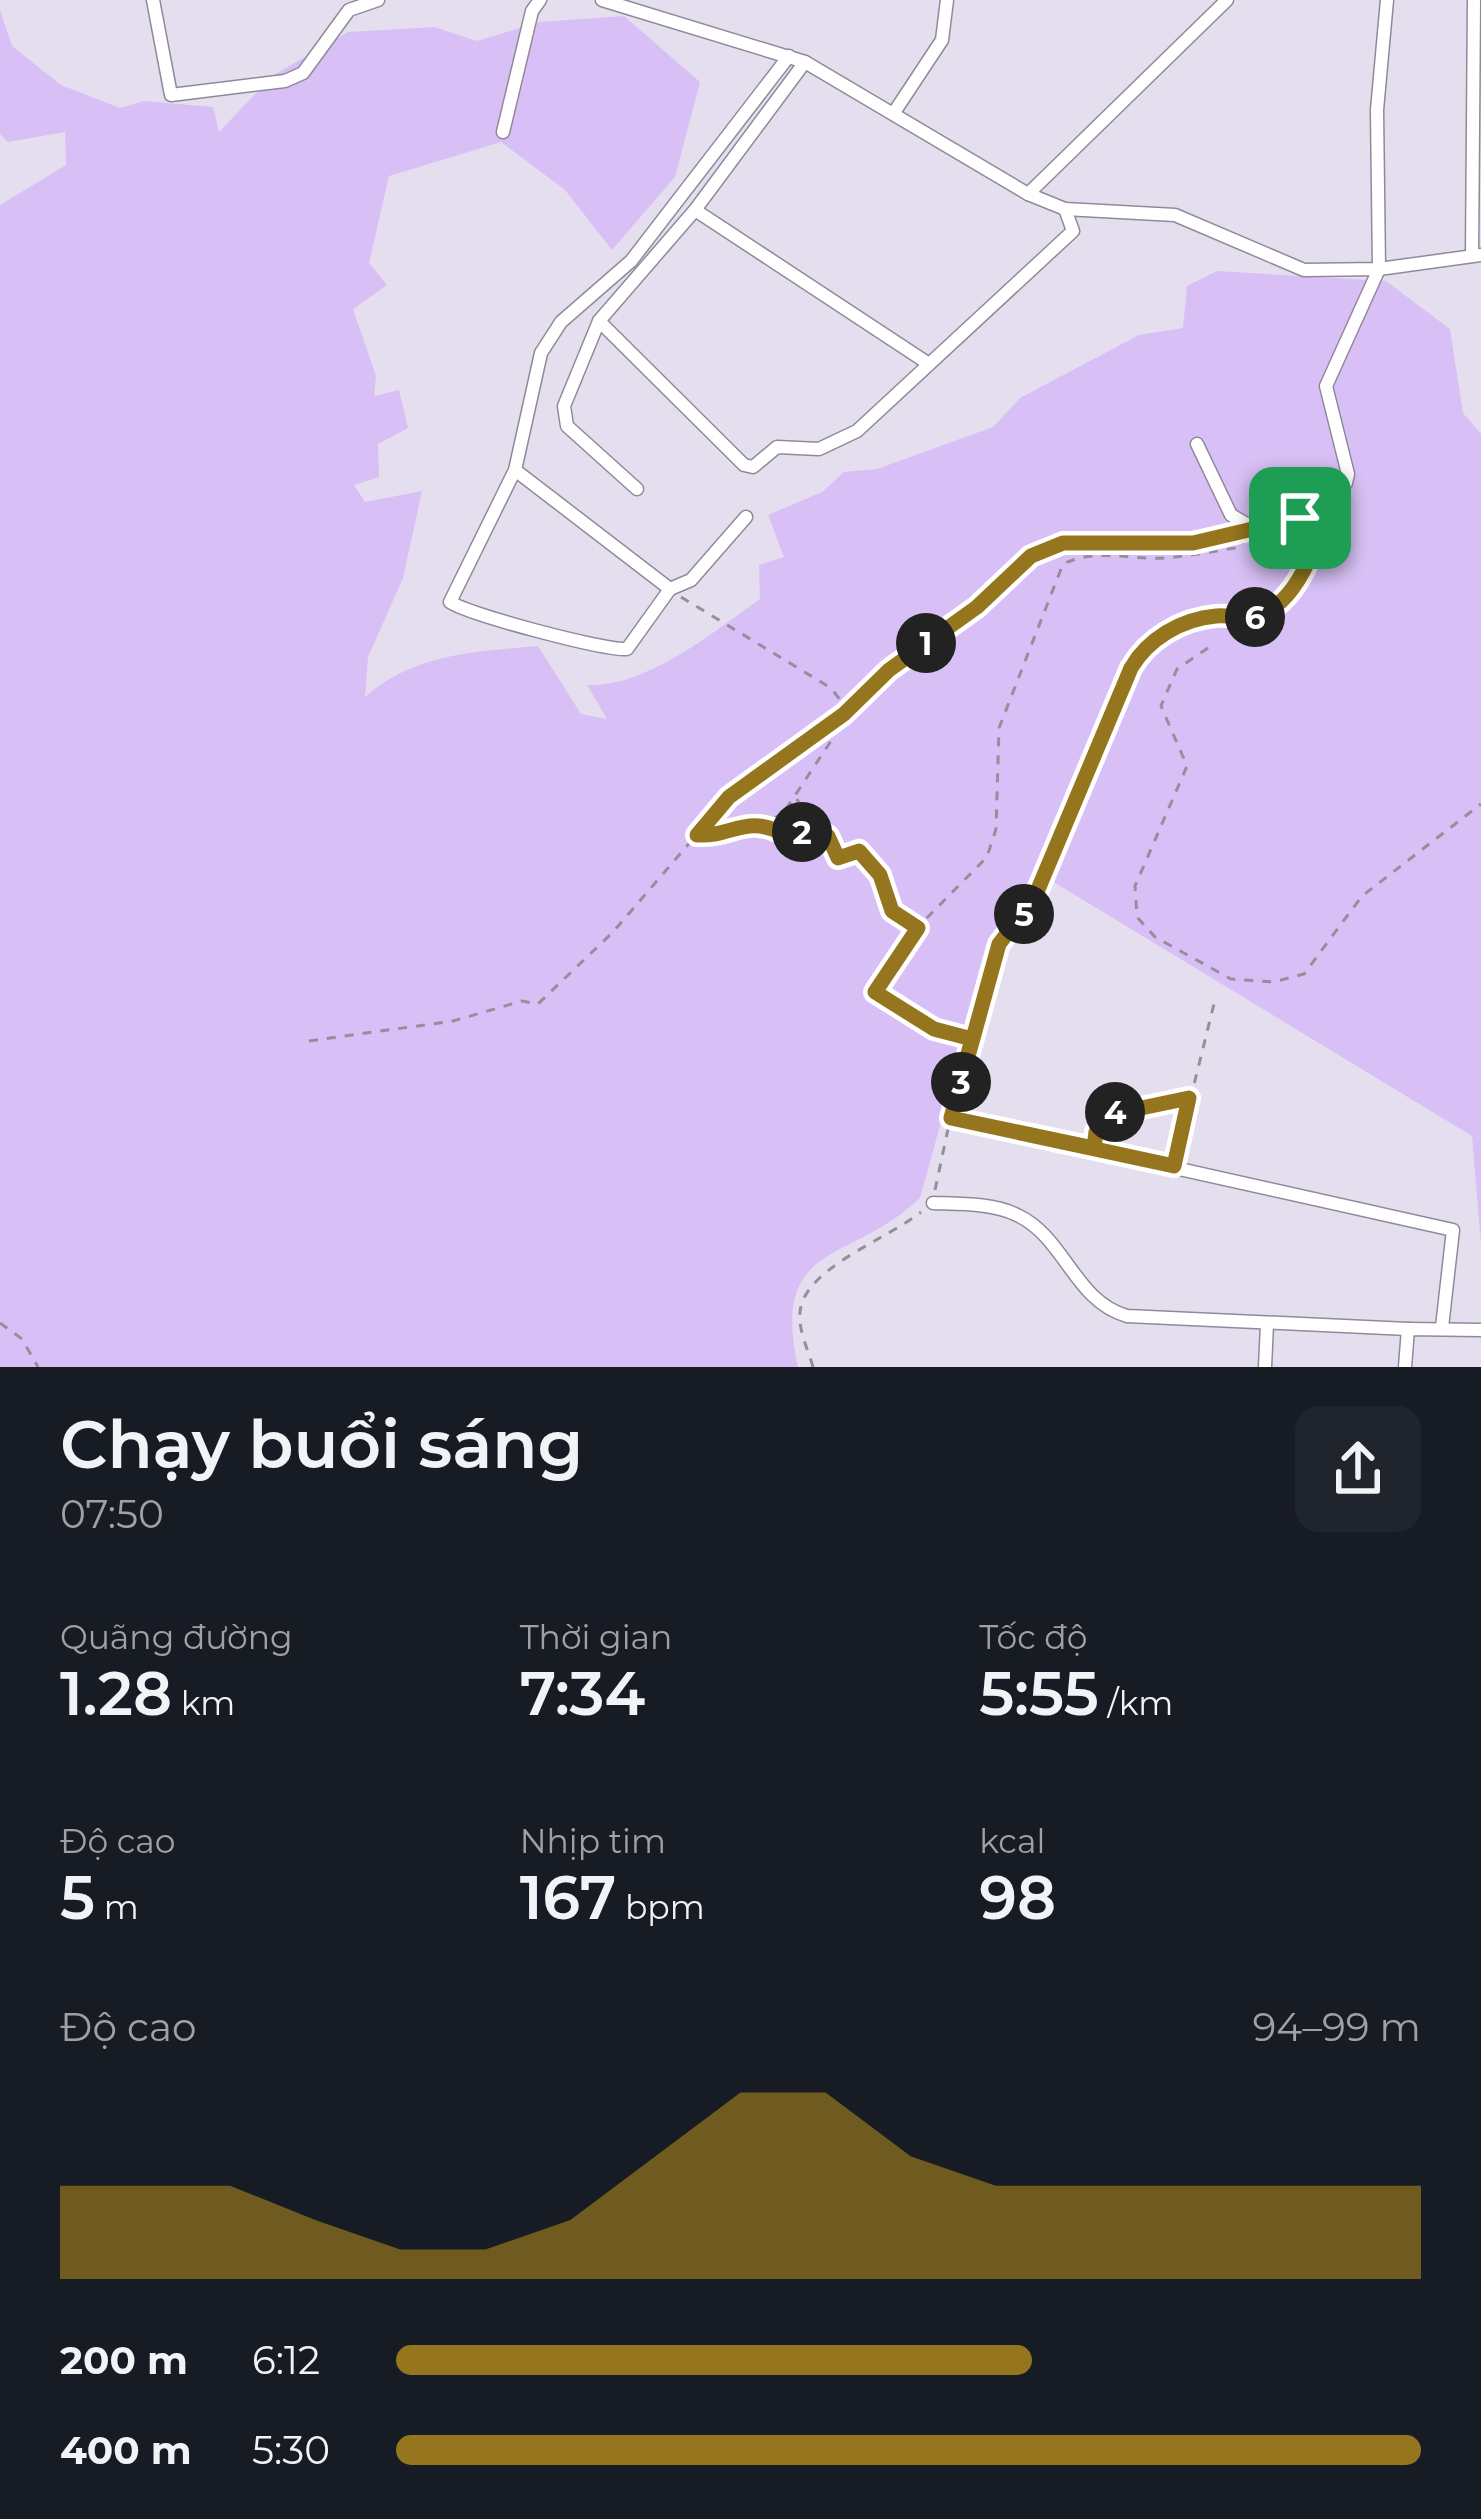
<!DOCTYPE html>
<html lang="vi">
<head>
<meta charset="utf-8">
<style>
	:root { --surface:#171b24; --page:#20242c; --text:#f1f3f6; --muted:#9ea1a6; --accent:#95761e }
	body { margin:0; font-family:Montserrat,sans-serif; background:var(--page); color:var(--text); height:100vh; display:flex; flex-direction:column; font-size:45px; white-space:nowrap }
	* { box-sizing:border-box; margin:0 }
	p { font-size:39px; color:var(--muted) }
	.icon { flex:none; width:66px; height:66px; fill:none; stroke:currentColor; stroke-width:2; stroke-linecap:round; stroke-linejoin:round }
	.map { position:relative; height:1367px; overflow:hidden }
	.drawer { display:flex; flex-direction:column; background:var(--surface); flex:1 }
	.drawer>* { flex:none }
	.pin { position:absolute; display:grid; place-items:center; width:102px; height:102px; color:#fff; margin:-51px; border-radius:24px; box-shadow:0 6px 18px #0006 }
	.km { position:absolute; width:60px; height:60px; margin:-30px; border-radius:50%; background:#222; color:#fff; font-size:33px; line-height:60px; text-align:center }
	.round { display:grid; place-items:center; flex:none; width:126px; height:126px; border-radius:24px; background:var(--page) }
	.summary { display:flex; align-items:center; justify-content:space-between; height:204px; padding:0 60px }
	h1 { font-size:66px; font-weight:600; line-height:90px }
	.metrics { display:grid; grid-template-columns:repeat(3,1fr); gap:18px; height:204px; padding:12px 60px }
	.metrics div { display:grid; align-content:center }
	.metrics b { font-size:60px; font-weight:600 }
	.metrics small { font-size:33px; font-weight:400 }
	.metrics p { font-size:33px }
	.chart { height:336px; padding:24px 60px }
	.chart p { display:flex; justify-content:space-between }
	.chart svg { width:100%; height:216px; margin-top:12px; fill:var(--accent); opacity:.7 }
	ul { padding:0 60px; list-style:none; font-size:39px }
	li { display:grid; grid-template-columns:192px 144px 1fr; align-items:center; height:90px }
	li i { height:30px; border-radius:15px; background:var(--accent) }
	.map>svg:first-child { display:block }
	.green { fill:#d8c0f6 }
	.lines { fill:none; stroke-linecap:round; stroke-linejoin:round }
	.minor-casing { stroke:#908a98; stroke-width:15 }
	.path { stroke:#948f9a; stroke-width:3; stroke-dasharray:9 9; stroke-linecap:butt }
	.minor { stroke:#fff; stroke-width:12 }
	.route-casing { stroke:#fff; stroke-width:24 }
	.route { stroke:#95761e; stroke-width:15 }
</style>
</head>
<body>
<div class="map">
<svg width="1481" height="1367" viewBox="0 0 1481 1367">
	<rect width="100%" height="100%" fill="#e5deee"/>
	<path class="green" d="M 0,10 L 12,46 L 61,85 L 120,108 L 144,101 L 213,107 L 219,132 L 272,76 L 348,32 L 434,27 L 477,41 L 539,22 L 624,16 L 700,82 L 675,177 L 612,250 L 565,190 L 501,142 L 389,176 L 369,263 L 387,285 L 353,309 L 376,376 L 374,396 L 399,390 L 408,428 L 378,444 L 379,477 L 354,485 L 365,502 L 422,491 L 403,578 L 368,657 L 365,697 C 415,653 475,652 538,646 L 581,714 L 607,719 L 587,685 C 648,687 713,632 760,599 L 759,565 L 784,557 L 768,515 L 822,492 L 844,472 L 877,469 L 993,427 L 1020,398 L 1139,335 L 1183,328 L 1187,286 L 1217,271 L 1386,281 L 1450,329 L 1463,413 L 1481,434 L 1481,1245 L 1472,1136 L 1037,872 L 990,945 L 920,1198 C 849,1266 770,1239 798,1367 L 0,1367 L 0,205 L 66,165 L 65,132 L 8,142 L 0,134 Z"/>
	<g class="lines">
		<defs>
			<g id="minor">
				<polyline points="153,0 171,95 285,81 303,73 349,10 378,0"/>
				<polyline points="602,0 805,62 1028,194 1227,0"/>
				<polyline points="805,62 695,210 599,321 744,465 753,467 777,447 819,449 857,431 1073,231 1065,209"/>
				<polyline points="895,111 942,40 947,0"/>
				<polyline points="503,132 532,11 540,0"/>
				<polyline points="1028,194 1065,209 1175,215 1304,270 1379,269 1481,255"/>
				<polyline points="695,210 929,364"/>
				<polyline points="1472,256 1474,0"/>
				<polyline points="599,321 564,406 567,426 637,489"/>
				<polyline points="1197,444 1231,515 1252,527 1300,517 1346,483 1348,474 1326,386 1379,269 1377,110 1387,0"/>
				<path d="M 515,470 L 670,589 L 627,649 C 606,651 470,615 450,602 L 515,470 L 541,353 L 561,322 L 631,261 L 789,56"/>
				<polyline points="670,589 691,580 746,517"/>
				<polyline points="951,1118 1453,1230 1442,1327"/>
				<path d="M 933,1203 C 959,1204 993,1203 1017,1215 C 1065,1237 1074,1301 1127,1316 L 1408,1329"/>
				<polyline points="1265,1367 1267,1324"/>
				<polyline points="1405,1367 1408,1329 1481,1330"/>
			</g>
		</defs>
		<use href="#minor" class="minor-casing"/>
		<g class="path">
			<polyline points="681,597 831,688 841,701 831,741 784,812 767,823 699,835"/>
			<polyline points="1208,648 1177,669 1161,706 1187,766 1135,886 1137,917 1155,937 1231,979 1273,982 1304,974 1362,896 1481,804"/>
			<polyline points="797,799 811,827"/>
			<polyline points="770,825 786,835 820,832 842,860 859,851 880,875 892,911 917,926"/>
			<path d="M 971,1038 L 934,1029 L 875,992 L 918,927 L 987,857 L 996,829 L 999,728 L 1063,564 C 1096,548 1130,560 1165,558 C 1190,556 1216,551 1241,547 L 1245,539"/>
			<polyline points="309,1041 453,1021 522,1001 538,1004 613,932 729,797 844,714 889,670 977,607 1031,556 1063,543 1193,543 1236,533"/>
			<polyline points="955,1103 999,943 1034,899 1101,731 1142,649 1190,623 1216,616 1252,618 1273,611 1307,562 1322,519"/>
			<path d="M 1096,1134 C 1114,1102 1153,1102 1187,1099"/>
			<polyline points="1177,1153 1214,1004"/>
			<polyline points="935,1190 948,1129"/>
			<polyline points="0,1323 22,1339 38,1367"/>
			<path d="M 813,1367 C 808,1349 798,1330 800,1312 C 804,1268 888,1239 921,1212"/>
		</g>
		<use href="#minor" class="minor"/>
	</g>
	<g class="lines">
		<defs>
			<path id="route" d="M 1300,518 L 1193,543 L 1063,543 L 1031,556 L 977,607 L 889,670 L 844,714 L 729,797 L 697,835 C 735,837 744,813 786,835 L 812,829 L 828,836 L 838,858 L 859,851 L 880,875 L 892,911 L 918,928 L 875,992 L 934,1029 L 972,1039 L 951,1118 L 1174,1166 L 1189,1098 L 1108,1115 L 1096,1132 L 1094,1148 L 951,1118 L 999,944 L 1034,899 L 1131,668 C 1148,639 1181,619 1216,616 C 1228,614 1241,620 1253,617 C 1294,610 1323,540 1322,503 L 1300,518"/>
		</defs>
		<use href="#route" class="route-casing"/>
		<use href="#route" class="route"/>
	</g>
</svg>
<div class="pin" style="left:1300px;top:518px;background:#1e9e55"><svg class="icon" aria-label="arrive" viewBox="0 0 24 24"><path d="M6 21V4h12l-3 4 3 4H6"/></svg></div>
<b class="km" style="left:926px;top:643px">1</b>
<b class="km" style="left:802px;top:832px">2</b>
<b class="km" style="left:961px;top:1082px">3</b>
<b class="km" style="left:1115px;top:1112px">4</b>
<b class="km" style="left:1024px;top:914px">5</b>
<b class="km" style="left:1255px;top:617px">6</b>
</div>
<section class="drawer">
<div class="summary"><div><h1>Chạy buổi sáng</h1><p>07:50</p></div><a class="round"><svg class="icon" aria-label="share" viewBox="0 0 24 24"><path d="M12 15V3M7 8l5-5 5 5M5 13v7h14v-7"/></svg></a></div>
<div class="metrics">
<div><p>Quãng đường</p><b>1.28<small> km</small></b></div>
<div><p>Thời gian</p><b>7:34</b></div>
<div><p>Tốc độ</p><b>5:55<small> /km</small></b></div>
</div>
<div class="metrics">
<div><p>Độ cao</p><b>5<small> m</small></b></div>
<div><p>Nhịp tim</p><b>167<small> bpm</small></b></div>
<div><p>kcal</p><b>98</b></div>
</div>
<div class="chart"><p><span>Độ cao</span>94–99 m</p>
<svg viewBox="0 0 160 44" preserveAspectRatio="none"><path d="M0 44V25L10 25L20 25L30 32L40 38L50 38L60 32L70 19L80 6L90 6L100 19L110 25L120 25L130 25L140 25L150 25L160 25V44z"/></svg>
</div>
<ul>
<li><b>200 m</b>6:12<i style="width:62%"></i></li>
<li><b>400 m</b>5:30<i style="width:100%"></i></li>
</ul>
</section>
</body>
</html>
